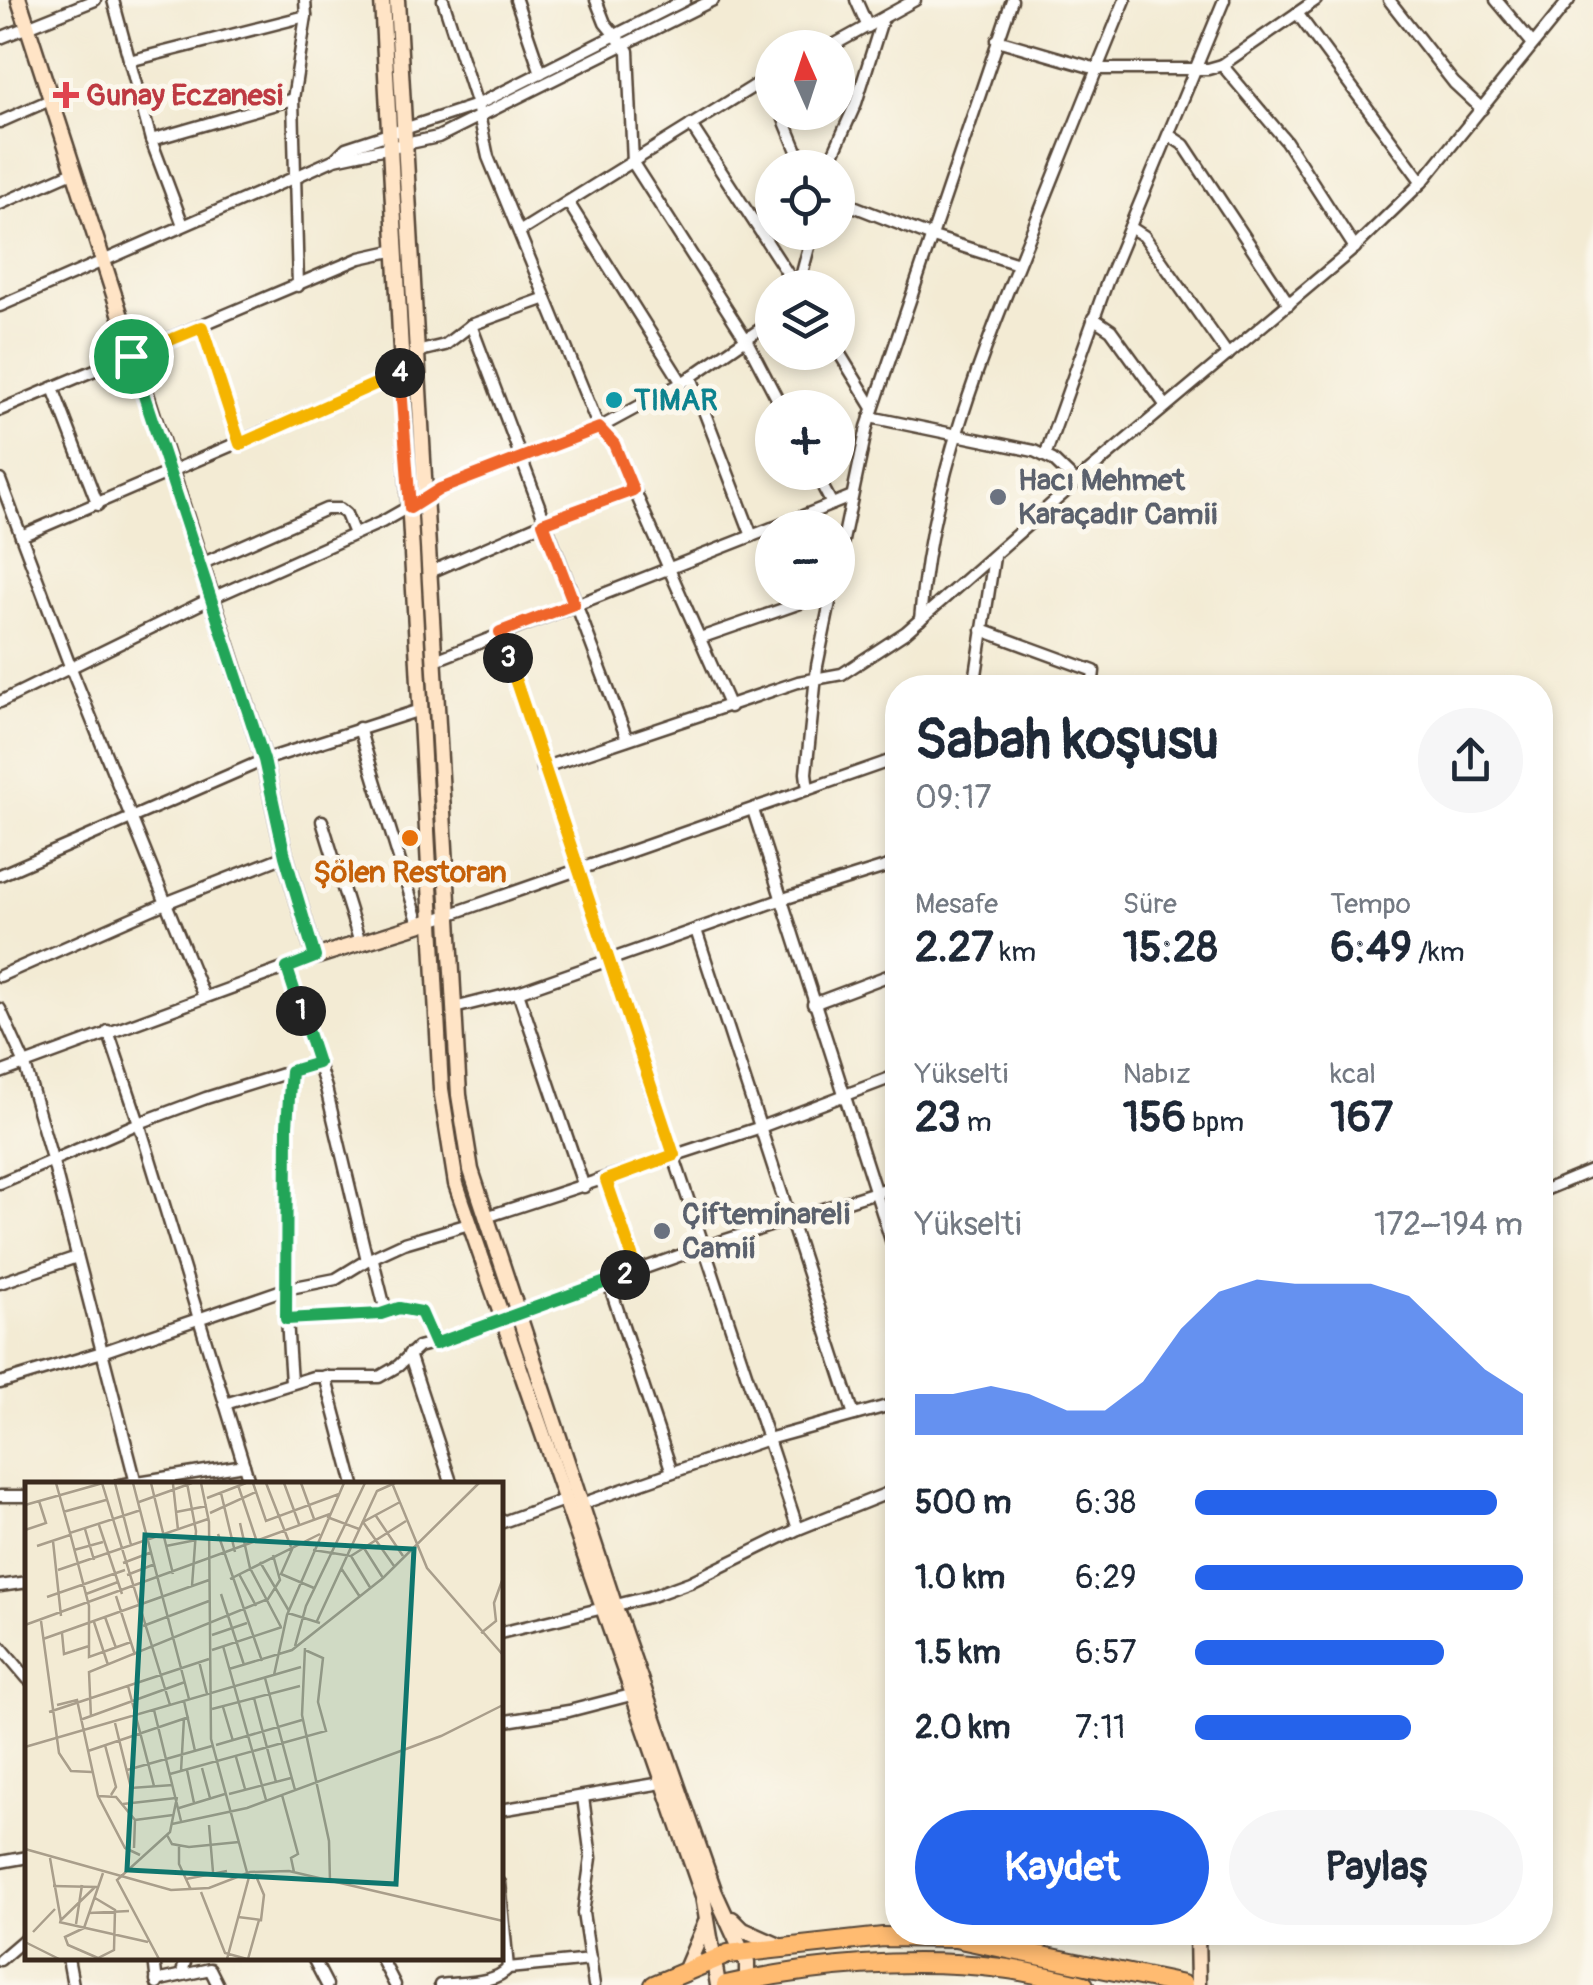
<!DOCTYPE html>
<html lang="tr">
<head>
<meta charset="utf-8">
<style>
	:root { --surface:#fff; --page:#f6f6f7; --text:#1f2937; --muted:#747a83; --accent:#2563eb }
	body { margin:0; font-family:Pangolin,sans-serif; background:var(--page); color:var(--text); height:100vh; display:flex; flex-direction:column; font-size:38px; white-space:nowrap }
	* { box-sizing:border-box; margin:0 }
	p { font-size:32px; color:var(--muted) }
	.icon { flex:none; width:55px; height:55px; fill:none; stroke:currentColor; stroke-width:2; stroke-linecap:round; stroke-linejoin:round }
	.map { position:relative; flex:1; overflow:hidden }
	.side { position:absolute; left:885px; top:675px; width:668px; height:1270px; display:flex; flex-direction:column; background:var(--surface); border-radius:40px; box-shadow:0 5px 15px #0003 }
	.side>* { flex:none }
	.needle { width:65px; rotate:357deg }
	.fabs { position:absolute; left:755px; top:30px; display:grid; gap:20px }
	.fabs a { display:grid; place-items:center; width:100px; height:100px; border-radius:50%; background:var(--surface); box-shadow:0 5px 15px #0003; font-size:50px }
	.pin { position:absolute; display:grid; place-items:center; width:85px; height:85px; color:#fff; margin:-42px; border:5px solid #fff; border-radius:50%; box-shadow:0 2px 10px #0007 }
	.km { position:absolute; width:50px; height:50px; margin:-25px; border-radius:50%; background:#222; color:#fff; font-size:28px; line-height:50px; text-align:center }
	.round { display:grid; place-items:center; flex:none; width:105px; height:105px; border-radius:52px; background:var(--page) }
	.head { display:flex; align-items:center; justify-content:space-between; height:170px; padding:0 30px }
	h1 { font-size:55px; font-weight:700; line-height:75px }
	.metrics { display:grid; grid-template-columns:repeat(3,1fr); gap:15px; height:170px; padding:10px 30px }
	.metrics div { display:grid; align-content:center }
	.metrics b { font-size:42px; font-weight:700 }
	.metrics small { font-size:28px; font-weight:400 }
	.metrics p { font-size:28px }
	.chart { height:280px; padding:20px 30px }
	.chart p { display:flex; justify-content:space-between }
	.chart svg { width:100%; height:180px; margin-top:10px; fill:var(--accent); opacity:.7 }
	.button { display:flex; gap:20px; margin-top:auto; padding:20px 30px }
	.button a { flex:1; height:115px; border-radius:60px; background:var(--accent); color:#fff; font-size:40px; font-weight:700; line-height:115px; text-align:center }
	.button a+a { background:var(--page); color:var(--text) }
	ul { padding:0 30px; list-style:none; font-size:32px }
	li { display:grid; grid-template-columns:160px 120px 1fr; align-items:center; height:75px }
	li i { height:25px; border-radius:12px; background:var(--accent) }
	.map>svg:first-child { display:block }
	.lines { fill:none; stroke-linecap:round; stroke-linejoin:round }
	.street-casing { stroke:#574739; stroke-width:15 }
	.secondary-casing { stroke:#574739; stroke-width:19 }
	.highway-casing { stroke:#574739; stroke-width:22 }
	.street { stroke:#fff; stroke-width:10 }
	.secondary { stroke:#ffe4c6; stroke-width:14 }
	.highway { stroke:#ffbb71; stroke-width:18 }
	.split-1-casing { stroke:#fff; stroke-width:20 }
	.split-2-casing { stroke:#fff; stroke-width:20 }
	.split-3-casing { stroke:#fff; stroke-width:20 }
	.split-4-casing { stroke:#fff; stroke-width:20 }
	.split-5-casing { stroke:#fff; stroke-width:20 }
	.split-1 { stroke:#22a559; stroke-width:12 }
	.split-2 { stroke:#22a559; stroke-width:12 }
	.split-3 { stroke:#f5b400; stroke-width:12 }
	.split-4 { stroke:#f0652b; stroke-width:12 }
	.split-5 { stroke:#f5b400; stroke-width:12 }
	.health-dot { fill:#e0444e; stroke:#fbf7ec; stroke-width:4 }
	.culture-dot { fill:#0f9aa8; stroke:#fbf7ec; stroke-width:4 }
	.worship-dot { fill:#6b7280; stroke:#fbf7ec; stroke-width:4 }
	.food-dot { fill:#e8710a; stroke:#fbf7ec; stroke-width:4 }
	.labels { text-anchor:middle; stroke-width:10; stroke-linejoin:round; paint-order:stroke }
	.health-label { font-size:30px; font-weight:bold; fill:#be3a42; stroke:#fbf7ec; text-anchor:start }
	.culture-label { font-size:30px; font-weight:bold; fill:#0d838f; stroke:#fbf7ec; text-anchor:start }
	.worship-label { font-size:30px; font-weight:bold; fill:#5b616d; stroke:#fbf7ec; text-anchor:start }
	.food-label { font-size:30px; font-weight:bold; fill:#c56008; stroke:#fbf7ec }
	.inset-road { fill:none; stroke:#a99e8b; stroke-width:2.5 }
	.view { fill:#0f766e; fill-opacity:0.15; stroke:#0f766e; stroke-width:5 }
	.inset-edge { fill:none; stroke:#3b2a1e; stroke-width:5 }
</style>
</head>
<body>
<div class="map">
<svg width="1593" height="1985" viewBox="0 0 1593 1985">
	<rect width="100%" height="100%" fill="#fbf7ec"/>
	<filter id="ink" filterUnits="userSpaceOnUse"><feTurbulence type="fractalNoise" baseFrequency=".01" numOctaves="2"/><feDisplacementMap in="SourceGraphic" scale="20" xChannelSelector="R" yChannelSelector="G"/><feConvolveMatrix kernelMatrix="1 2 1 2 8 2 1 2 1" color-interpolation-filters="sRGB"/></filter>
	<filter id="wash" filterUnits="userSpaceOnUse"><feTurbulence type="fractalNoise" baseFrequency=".0048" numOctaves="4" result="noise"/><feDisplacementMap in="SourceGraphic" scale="40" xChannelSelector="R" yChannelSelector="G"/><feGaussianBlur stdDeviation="2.25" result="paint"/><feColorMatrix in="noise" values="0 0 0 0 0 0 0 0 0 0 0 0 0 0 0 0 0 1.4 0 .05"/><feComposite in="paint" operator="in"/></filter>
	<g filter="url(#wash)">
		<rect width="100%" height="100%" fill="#f3ebd4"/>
	</g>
	<g filter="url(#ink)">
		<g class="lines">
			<defs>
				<g id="street">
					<polyline points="113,0 151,140 183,225"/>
					<polyline points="443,0 477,105 488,157 599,428 614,444 730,707"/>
					<polyline points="516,0 541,73"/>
					<polyline points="596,0 605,23 628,51 633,163 747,341 782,408"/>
					<polyline points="856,0 868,27"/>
					<polyline points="1389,0 1454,83 1482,109"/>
					<polyline points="1496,0 1533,44"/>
					<polyline points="1297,13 1422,182"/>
					<polyline points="0,38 95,0"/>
					<polyline points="997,40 1097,69 1208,69 1222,65 1316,0"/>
					<polyline points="828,48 915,0"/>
					<polyline points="129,61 306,16"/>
					<polyline points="1222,65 1286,141 1355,248"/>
					<polyline points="767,78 772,92"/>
					<polyline points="781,112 804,168"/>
					<polyline points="0,122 50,100"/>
					<polyline points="691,125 797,288"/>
					<polyline points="1169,135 1184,145 1289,304"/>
					<polyline points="151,140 293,99"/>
					<polyline points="335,159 438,137 713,0"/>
					<polyline points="827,168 856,103 882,20"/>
					<polyline points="838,200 930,236 1018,264"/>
					<polyline points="568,202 682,383"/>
					<polyline points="0,204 73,172"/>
					<polyline points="1130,227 1144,236 1228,355"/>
					<polyline points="519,232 772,75"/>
					<polyline points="298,286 293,99 306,16 305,0"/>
					<polyline points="798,288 813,232"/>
					<polyline points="0,306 293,178 335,159 346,148 477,105 685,0"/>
					<polyline points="1093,318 1111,330 1166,406"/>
					<polyline points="471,325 627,739"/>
					<polyline points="202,327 240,444"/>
					<polyline points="838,351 873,408"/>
					<polyline points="416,352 445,345 471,325 546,298"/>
					<polyline points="691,377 752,536"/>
					<polyline points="53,388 98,505"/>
					<polyline points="0,410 360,258 396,250"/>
					<polyline points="870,417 1034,451 1053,460 1076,482"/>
					<polyline points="1045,456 1107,282 1224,0"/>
					<polyline points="815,472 832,504"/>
					<polyline points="0,480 70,666 204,997"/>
					<polyline points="773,528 850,497"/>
					<polyline points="21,536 402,372"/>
					<polyline points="201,564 326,509 340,509 346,514 354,534"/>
					<polyline points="838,564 867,427 1012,0"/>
					<polyline points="428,573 543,523 633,489"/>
					<path d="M 920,620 C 930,482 982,353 1034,226 C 1064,151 1094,75 1125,0"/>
					<polyline points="982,630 1094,671 1092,688"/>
					<polyline points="499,632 798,1529"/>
					<polyline points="700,638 832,592"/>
					<polyline points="433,661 772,528"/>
					<polyline points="974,688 994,557"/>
					<polyline points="0,702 212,598 382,522 440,489 599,428 682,383 772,321"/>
					<polyline points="359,728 419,924"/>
					<polyline points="542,768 798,682 842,674 906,632 1088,472 1350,252 1422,182 1569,0"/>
					<polyline points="808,789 806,773 817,666 832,592"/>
					<polyline points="753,810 898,1262"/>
					<polyline points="322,821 360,943"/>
					<polyline points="0,875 264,760 420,710"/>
					<polyline points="431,921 898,758"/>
					<polyline points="696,930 854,1415"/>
					<polyline points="287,968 326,1088 367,1260"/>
					<polyline points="0,976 168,902 285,856"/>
					<polyline points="518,992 584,1187"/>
					<polyline points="813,1004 898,972"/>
					<polyline points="454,1008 518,992 780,900 898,863"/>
					<polyline points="0,1009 24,1062 53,1162 136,1483"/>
					<polyline points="108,1031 139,1123 250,1485"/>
					<polyline points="0,1073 315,957"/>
					<polyline points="607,1180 637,1271"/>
					<polyline points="0,1183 139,1123 206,1098 318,1063"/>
					<polyline points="1540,1192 1593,1170"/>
					<polyline points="486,1217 758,1128 898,1075"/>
					<polyline points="373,1260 386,1312"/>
					<polyline points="608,1281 672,1472"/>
					<polyline points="0,1283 77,1257"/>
					<polyline points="286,1319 381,1314 399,1308 421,1312 435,1344"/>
					<polyline points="409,1354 452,1485"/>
					<polyline points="325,1376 354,1485"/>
					<path d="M 291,1382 C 283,1279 284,1175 291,1071"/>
					<polyline points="0,1383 102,1352 285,1289 336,1279 367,1260 404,1243 469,1224"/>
					<polyline points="225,1404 313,1377 379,1377 398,1366 418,1347 470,1333 518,1313 704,1247 898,1185"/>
					<polyline points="119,1485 244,1465"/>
					<polyline points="0,1496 28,1496"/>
					<polyline points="581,1504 768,1439 898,1403"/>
					<polyline points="500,1523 564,1500"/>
					<polyline points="0,1586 28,1582"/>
					<polyline points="500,1633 649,1597 690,1582 798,1529 898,1489"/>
					<polyline points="0,1646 28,1679"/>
					<polyline points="500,1722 569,1711 631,1695"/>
					<polyline points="583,1797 591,1858 583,1913 594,1985"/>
					<polyline points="500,1810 662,1783"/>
					<polyline points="0,1862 28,1857"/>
					<polyline points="500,1883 508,1968"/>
					<polyline points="68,1958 73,1985"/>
					<polyline points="154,1958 157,1984"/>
					<polyline points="313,1958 327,1985"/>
					<polyline points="381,1958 395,1985"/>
					<polyline points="0,1960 28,1936"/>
					<polyline points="182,1973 186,1958"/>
					<polyline points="156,1981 210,1969 218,1985"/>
					<path d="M 440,1985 C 461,1982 496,1984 508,1968 L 591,1960"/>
				</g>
				<g id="secondary">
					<polyline points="19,0 264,760 285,856 315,957 431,921"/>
					<polyline points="382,0 441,1089 456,1184 703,1896 718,1985"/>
					<polyline points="397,0 459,1095 471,1170 615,1607 715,1893 747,1963 747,1980"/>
					<polyline points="732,1919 743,1930 777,1945"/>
					<polyline points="1197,1932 1198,1985"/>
					<polyline points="686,1969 706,1922"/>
				</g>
				<g id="highway">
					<polyline points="654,1985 728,1954 883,1937 955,1938 1183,1985"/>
					<path d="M 726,1985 C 814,1965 911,1957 1001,1968 C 1028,1971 1056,1979 1084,1985"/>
				</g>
			</defs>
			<use href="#street" class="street-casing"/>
			<use href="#secondary" class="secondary-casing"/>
			<use href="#highway" class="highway-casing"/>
			<use href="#street" class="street"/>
			<use href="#secondary" class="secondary"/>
			<use href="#highway" class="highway"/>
		</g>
	</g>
	<g class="lines" filter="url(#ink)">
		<defs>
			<polyline id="split-1" points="131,356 264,760 285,856 315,957 287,968 301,1011"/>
			<polyline id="split-2" points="301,1011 318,1063 291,1071 287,1125 286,1319 381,1314 399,1308 421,1312 435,1344 625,1275"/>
			<polyline id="split-3" points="508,658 674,1155 606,1180 637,1270 625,1275"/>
			<polyline id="split-4" points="400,373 410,508 440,489 599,428 614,444 633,490 543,523 574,604 500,632 508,658"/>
			<polyline id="split-5" points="131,356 202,327 240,444 400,373"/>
		</defs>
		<use href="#split-1" class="split-1-casing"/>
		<use href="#split-2" class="split-2-casing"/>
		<use href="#split-3" class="split-3-casing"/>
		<use href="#split-4" class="split-4-casing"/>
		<use href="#split-5" class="split-5-casing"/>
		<use href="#split-1" class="split-1"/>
		<use href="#split-2" class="split-2"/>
		<use href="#split-3" class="split-3"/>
		<use href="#split-4" class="split-4"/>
		<use href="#split-5" class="split-5"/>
	</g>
	<path class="health-dot" d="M61 80h10v10h10v10h-10v10h-10v-10h-10v-10h10z"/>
	<circle class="culture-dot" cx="614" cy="400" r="10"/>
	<g class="worship-dot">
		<circle cx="998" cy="497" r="10"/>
		<circle cx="662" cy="1231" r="10"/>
	</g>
	<circle class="food-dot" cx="410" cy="838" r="10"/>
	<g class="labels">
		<g class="health-label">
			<text x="86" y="105">Gunay Eczanesi</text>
		</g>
		<g class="culture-label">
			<text x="634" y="410">TIMAR</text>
		</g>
		<g class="worship-label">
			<text x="1018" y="490">Hacı Mehmet<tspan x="1018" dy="34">Karaçadır Camii</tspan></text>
			<text x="682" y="1224">Çifteminareli<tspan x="682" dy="34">Camii</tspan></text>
		</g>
		<g class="food-label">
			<text x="410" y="882">Şölen Restoran</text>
		</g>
	</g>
	<g transform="translate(25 1482)">
		<rect width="478" height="478" fill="#f3ebd4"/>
		<path class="inset-road" d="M 31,1 L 45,51 L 116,28M 77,1 L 145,223M 90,1 L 106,63M 108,1 L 164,217M 126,1 L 148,92M 162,1 L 171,49 L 167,104M 176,1 L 184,40 L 186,257 L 223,394M 228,1 L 241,39 L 314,12M 241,1 L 266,65M 259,1 L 274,42M 276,1 L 289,37M 367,1 L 402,86 L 478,173M 148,2 L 153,48M 213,3 L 232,60M 196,11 L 210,70M 182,16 L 221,1M 114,20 L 167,1M 0,23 L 78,1M 38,30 L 81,18M 151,30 L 182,24M 185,31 L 231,10M 351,34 L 378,74M 302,35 L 334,47M 215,41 L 225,86 L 256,145M 74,43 L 97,112M 60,47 L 69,78M 0,48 L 21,41 L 14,19M 45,51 L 64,124 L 64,175 L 106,160M 193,52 L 237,179M 28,59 L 36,134M 12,64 L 45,53M 141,64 L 171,58M 268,65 L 256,92 L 289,106M 339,66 L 358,96M 49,68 L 78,60M 288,68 L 326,74 L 381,39M 326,74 L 346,107M 235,80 L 264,129M 98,81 L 127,70M 369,84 L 338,40 L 375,20M 316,86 L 335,115M 33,88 L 183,37M 214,92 L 231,124M 102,93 L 130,82M 205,97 L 295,52M 61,112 L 93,100M 196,112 L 219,183M 91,114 L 110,173M 22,115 L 100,88M 263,131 L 295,141M 80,135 L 91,166M 16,139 L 34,271 L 46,289 L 67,290M 292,139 L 352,9 L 370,1M 69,140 L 83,183M 0,143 L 305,32M 118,144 L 184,119M 37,151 L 39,172 L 64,164M 456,151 L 471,139 L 469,121 L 478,96M 187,153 L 222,141M 18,157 L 184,98M 198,164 L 241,318M 270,164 L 281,124 L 340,1M 280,166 L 277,233 L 304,359 L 305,400M 187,168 L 257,145M 174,179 L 182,212M 204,187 L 267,168 L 358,96 L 454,1M 249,193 L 262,133 L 319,1M 240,196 L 270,308M 103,204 L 129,304M 229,216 L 251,300M 159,219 L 170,269M 32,223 L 52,218 L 73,314 L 100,366 L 115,373M 198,225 L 208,259M 187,227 L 275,204M 129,228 L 156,339M 24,230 L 184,177M 66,235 L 64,190 L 243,117 L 255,98 L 248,73M 55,238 L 160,200M 90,241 L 106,306 L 148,303M 80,263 L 91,305 L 86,313M 191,263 L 277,238M 0,265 L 276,185M 63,269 L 164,235M 211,275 L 220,307M 177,286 L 185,316M 102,288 L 187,264M 162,288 L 169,321M 156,289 L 159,236M 145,292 L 301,249 L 293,220 L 298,176 L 280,168M 204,312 L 266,296M 257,313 L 273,372 L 266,376 L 269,390M 73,314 L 91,315 L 110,338 L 109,366M 98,322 L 151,316M 154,326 L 200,312M 110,338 L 148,333M 147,342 L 222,326 L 416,254 L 478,223M 184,343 L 188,390M 142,353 L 147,362 L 164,365 L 214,360M 154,363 L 154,382 L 166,408M 0,367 L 146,408 L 184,406 L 225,390 L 264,389 L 478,439M 25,376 L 36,439M 161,397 L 202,389M 28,404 L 72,405M 176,410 L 200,471 L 222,477M 70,416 L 90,428 L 89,468 L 73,476 L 43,463 L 40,455 L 59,446 L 78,391M 64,431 L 104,429M 213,435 L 236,438 L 239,413 L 231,394M 35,439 L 70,405M 34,440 L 123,460M 51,442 L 57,403M 8,450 L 30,427M 0,460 L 34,477M 134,477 L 92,398 L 145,350 L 152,315M 202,477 L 224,395M 223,477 L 234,438"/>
		<path class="view" d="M 120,53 L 389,67 L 371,402 L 102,388 Z"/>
		<rect width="478" height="478" class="inset-edge"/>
	</g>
</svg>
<div class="fabs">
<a><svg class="needle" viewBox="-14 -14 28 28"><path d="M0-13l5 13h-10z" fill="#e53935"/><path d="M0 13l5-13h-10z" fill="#747a83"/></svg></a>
<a><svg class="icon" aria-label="locate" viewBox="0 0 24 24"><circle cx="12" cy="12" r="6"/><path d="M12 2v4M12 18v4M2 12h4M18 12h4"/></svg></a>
<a><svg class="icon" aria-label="layers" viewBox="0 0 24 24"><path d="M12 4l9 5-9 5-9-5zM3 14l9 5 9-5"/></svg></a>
<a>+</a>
<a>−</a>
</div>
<div class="pin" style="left:131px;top:356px;background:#1e9e55"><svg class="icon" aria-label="arrive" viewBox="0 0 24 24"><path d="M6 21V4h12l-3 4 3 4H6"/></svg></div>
<b class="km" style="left:301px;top:1011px">1</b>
<b class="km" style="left:625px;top:1275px">2</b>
<b class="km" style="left:508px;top:658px">3</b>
<b class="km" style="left:400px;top:373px">4</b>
<section class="side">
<div class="head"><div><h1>Sabah koşusu</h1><p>09:17</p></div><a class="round"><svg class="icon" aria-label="share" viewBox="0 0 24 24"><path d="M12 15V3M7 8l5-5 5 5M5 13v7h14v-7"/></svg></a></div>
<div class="metrics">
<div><p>Mesafe</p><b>2.27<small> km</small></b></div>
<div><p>Süre</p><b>15:28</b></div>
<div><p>Tempo</p><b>6:49<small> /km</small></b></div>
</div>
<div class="metrics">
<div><p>Yükselti</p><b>23<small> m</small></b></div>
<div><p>Nabız</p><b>156<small> bpm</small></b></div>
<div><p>kcal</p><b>167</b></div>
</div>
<div class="chart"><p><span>Yükselti</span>172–194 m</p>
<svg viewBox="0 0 160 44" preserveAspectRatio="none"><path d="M0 44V34L10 34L20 32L30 34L40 38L50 38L60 31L70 18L80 9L90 6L100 7L110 7L120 7L130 10L140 19L150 28L160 34V44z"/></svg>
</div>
<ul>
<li><b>500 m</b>6:38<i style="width:92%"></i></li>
<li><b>1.0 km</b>6:29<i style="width:100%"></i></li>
<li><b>1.5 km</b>6:57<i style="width:76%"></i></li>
<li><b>2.0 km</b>7:11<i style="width:66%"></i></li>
</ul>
<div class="button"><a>Kaydet</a><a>Paylaş</a></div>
</section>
</div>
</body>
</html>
